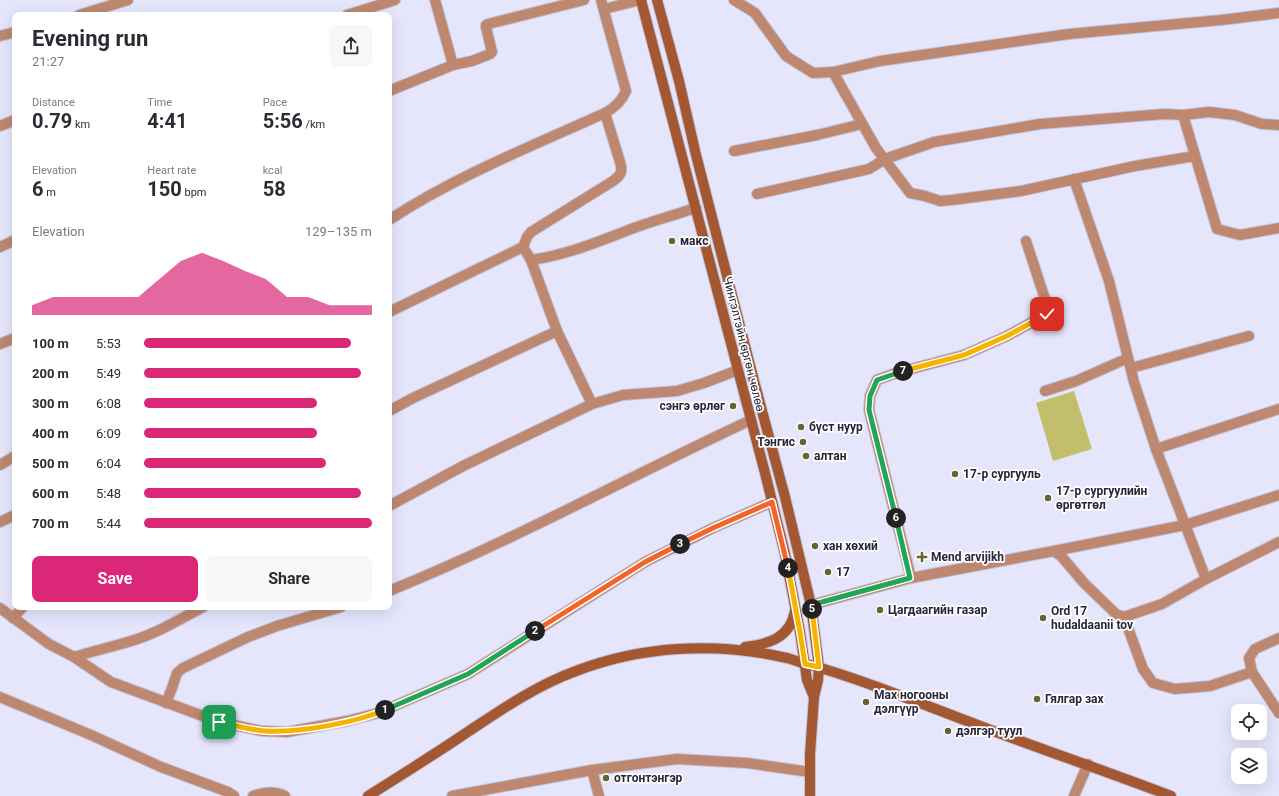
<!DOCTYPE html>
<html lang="en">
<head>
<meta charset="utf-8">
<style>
	:root { --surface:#fff; --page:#f7f7f7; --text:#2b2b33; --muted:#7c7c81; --accent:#db2777 }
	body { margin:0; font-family:Roboto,sans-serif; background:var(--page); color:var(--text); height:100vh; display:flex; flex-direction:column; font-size:15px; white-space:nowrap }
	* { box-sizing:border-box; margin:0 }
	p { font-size:13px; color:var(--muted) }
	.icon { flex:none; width:22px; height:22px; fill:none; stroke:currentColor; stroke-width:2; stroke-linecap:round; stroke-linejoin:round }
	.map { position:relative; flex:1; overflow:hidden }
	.panel { position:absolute; left:12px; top:12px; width:380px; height:598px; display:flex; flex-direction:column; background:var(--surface); border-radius:8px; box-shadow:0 4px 16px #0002 }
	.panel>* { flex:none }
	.controls { position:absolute; left:1231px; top:704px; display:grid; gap:8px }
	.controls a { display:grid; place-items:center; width:36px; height:36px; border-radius:8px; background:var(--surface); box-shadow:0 4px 16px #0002; font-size:20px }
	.pin { position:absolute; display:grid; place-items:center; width:34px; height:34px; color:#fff; margin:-17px; border-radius:8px; box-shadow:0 2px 6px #0006 }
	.km { position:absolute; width:20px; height:20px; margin:-10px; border-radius:50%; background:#222; color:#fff; font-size:11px; line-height:20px; text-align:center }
	.round { display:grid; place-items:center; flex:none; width:42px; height:42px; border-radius:8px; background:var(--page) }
	.headline { display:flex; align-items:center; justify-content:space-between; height:68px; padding:0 20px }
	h1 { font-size:22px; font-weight:700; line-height:30px }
	.stats { display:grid; grid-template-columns:repeat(3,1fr); gap:6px; height:68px; padding:4px 20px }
	.stats div { display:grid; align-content:center }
	.stats b { font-size:20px; font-weight:700 }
	.stats small { font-size:11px; font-weight:400 }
	.stats p { font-size:11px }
	.chart { height:112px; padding:8px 20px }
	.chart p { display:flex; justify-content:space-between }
	.chart svg { width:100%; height:72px; margin-top:4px; fill:var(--accent); opacity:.7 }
	.action { display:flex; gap:8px; margin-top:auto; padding:8px 20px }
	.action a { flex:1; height:46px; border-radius:8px; background:var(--accent); color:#fff; font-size:16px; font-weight:700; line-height:46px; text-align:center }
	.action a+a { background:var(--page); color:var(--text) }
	ul { padding:0 20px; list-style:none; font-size:13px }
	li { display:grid; grid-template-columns:64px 48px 1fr; align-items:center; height:30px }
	li i { height:10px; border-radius:5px; background:var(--accent) }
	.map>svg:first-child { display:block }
	.green { fill:#c2be6b }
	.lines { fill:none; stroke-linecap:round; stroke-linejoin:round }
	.street-casing { stroke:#c3c3d9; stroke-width:12 }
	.secondary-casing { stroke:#c3c3d9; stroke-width:12 }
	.street { stroke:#be8870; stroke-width:10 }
	.secondary { stroke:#a45832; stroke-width:10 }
	.split-1-casing { stroke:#fff; stroke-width:8 }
	.split-2-casing { stroke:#fff; stroke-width:8 }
	.split-3-casing { stroke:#fff; stroke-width:8 }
	.split-4-casing { stroke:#fff; stroke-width:8 }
	.split-5-casing { stroke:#fff; stroke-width:8 }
	.split-6-casing { stroke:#fff; stroke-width:8 }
	.split-7-casing { stroke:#fff; stroke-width:8 }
	.split-8-casing { stroke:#fff; stroke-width:8 }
	.split-1 { stroke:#f5b400; stroke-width:5 }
	.split-2 { stroke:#22a559; stroke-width:5 }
	.split-3 { stroke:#f0652b; stroke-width:5 }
	.split-4 { stroke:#f0652b; stroke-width:5 }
	.split-5 { stroke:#f5b400; stroke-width:5 }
	.split-6 { stroke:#22a559; stroke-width:5 }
	.split-7 { stroke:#22a559; stroke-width:5 }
	.split-8 { stroke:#f5b400; stroke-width:5 }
	.poi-dot { fill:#676431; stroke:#fff; stroke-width:1.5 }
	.labels { text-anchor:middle; stroke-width:3.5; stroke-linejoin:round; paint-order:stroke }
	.poi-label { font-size:12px; font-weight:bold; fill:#27263b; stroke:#fff; text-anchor:start }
	.street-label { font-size:12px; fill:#27263b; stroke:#fff }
</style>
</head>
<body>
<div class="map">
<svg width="1279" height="796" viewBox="0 0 1279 796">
	<rect width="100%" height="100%" fill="#e5e5fc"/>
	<polygon class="green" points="1074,391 1092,449 1053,461 1036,403"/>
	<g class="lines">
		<defs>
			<g id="street">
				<polyline points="435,0 453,65"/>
				<polyline points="734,0 755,13 786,56 813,73 833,72 880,61 1069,34 1221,20 1279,13"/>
				<polyline points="604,9 641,0"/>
				<polyline points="79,15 128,0"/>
				<polyline points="347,15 395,0"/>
				<polyline points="0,36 15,32"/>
				<polyline points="833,72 876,148 910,193 925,196 940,201 952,200 1021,191 1135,166 1195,156"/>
				<polyline points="389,91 453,65 472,61 490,54 492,52 486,27 486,25 488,24 584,0"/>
				<polyline points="1183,115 1209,112 1235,115 1262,124 1279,125"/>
				<polyline points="0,126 15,120"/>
				<polyline points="734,151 817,135 862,124"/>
				<polyline points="1074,179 1109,281 1134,382 1156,449 1206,579"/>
				<polyline points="757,194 869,169 885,159 934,142 1040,124 1164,114 1183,115 1217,229 1240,235 1279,228"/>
				<path d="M 389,220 C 456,176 532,146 605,113 C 616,107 622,101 626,91 L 601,0"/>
				<polyline points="0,247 15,240"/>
				<path d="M 523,247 L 527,237 L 531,232 L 613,181 C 621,175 623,172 620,162 L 605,113"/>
				<polyline points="531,260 557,331 592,404 623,395 677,391 704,383 738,370"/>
				<path d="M 389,312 L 523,247 L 531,260 C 566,255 598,242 631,229 C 652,221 674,215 696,208"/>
				<polyline points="0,344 15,338"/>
				<polyline points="1131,368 1249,336"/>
				<polyline points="1045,391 1076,381 1128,358"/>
				<polyline points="389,411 413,398 557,331"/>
				<polyline points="1156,449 1279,409"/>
				<polyline points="0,465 15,456"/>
				<polyline points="389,506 463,466 592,404"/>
				<polyline points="0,522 15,515"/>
				<polyline points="1054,551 1185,525 1279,495"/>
				<polyline points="911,578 869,410 870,396 877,380 896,373 964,355 1007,336 1047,314 1048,308 1026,241"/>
				<path d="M 389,591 C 513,541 630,476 751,420"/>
				<polyline points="811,605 911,578 1054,551 1061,556 1084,583 1116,614 1124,617 1143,669 1153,683 1175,689 1210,686 1252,672"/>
				<polyline points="0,608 49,644 74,657 111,682 219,722 262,731 287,732 347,721 378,713 468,674 645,562 713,528 772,502"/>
				<polyline points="1124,617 1162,604 1206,579 1279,542"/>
				<polyline points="13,618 23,607"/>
				<polyline points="1279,638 1255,649 1249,658 1252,672 1279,713"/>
				<path d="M 74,657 C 93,651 112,647 131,641 C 156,634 180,619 203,607"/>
				<polyline points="0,697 91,735 161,767 228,792 234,796"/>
				<polyline points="166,703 172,688 177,673 183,668 248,637 277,626 341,607"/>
				<polyline points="592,770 599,796"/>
				<path d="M 253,796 C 264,792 275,791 285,796"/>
				<polyline points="452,796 592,770 677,759 747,763 810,772"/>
				<polyline points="1074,796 1088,764"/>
			</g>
			<g id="secondary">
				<polyline points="641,0 765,473 785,554 800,632 807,680 814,697"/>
				<polyline points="657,0 679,81 696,155 754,381 785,497 811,605 819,667 818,680 814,697 810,754 810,796"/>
				<path d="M 745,647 C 769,644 790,638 795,611"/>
				<path d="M 368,796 C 400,776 432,756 463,735 C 499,711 535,686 576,671 C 641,646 714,642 782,657 C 790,658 798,662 807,664 C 864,680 919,703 975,724 C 1040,749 1106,771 1171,796"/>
			</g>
		</defs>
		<use href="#street" class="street-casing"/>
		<use href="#secondary" class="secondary-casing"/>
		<use href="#street" class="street"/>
		<use href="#secondary" class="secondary"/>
	</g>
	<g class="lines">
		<defs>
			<path id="split-1" d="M 219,722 C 234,725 250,730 265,731 C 298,733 354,723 385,710"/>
			<polyline id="split-2" points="385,710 468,674 535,631"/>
			<polyline id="split-3" points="535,631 645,562 680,544"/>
			<polyline id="split-4" points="680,544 713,528 772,502 788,568"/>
			<polyline id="split-5" points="788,568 800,632 805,664 819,667 812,609"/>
			<polyline id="split-6" points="812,609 811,605 910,578 896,518"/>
			<polyline id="split-7" points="896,518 869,410 870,396 877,380 903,371"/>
			<polyline id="split-8" points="903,371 964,355 1007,336 1047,314"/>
		</defs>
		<use href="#split-1" class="split-1-casing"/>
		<use href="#split-2" class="split-2-casing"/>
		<use href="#split-3" class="split-3-casing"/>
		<use href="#split-4" class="split-4-casing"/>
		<use href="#split-5" class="split-5-casing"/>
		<use href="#split-6" class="split-6-casing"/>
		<use href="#split-7" class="split-7-casing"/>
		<use href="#split-8" class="split-8-casing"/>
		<use href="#split-1" class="split-1"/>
		<use href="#split-2" class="split-2"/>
		<use href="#split-3" class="split-3"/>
		<use href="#split-4" class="split-4"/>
		<use href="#split-5" class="split-5"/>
		<use href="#split-6" class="split-6"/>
		<use href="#split-7" class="split-7"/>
		<use href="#split-8" class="split-8"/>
	</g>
	<g class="poi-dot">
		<circle cx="672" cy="241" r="4"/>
		<circle cx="733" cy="406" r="4"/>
		<circle cx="801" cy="427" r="4"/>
		<circle cx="803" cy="442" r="4"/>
		<circle cx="806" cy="456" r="4"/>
		<circle cx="955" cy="474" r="4"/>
		<circle cx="1048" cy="498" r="4"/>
		<circle cx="815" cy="546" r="4"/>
		<path d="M920 551h4v4h4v4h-4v4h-4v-4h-4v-4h4z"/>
		<circle cx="828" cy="572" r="4"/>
		<circle cx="880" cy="610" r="4"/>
		<circle cx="1043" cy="618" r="4"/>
		<circle cx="1037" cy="699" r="4"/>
		<circle cx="866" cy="702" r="4"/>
		<circle cx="948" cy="731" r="4"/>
		<circle cx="606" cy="778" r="4"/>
	</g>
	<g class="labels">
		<g class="poi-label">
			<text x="680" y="245">макс</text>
			<text x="725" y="410" text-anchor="end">сэнгэ өрлөг</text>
			<text x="809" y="431">бүст нуур</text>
			<text x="795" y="446" text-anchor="end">Тэнгис</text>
			<text x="814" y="460">алтан</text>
			<text x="963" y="478">17-р сургууль</text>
			<text x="1056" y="495">17-р сургуулийн<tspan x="1056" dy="14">өргөтгөл</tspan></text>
			<text x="823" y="550">хан хөхий</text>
			<text x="931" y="561">Mend arvijikh</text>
			<text x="836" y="576">17</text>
			<text x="888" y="614">Цагдаагийн газар</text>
			<text x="1051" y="615">Ord 17<tspan x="1051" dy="14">hudaldaanii tov</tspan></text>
			<text x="874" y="699">Мах ногооны<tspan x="874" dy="14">дэлгүүр</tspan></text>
			<text x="1045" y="703">Гялгар зах</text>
			<text x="956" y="735">дэлгэр туул</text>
			<text x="614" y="782">отгонтэнгэр</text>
		</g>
		<g class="street-label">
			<text transform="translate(744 344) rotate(76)" y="4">Чингэлтэйн өргөн чөлөө</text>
		</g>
	</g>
</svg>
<div class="controls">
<a><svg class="icon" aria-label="locate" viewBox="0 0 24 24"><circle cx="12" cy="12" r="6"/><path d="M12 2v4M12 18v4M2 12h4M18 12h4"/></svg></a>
<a><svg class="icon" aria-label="layers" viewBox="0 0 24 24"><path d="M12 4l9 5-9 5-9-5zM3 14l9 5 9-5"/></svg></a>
</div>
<div class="pin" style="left:219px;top:722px;background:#1e9e55"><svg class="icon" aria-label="arrive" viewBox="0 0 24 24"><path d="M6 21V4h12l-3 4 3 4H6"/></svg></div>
<div class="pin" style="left:1047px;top:314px;background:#d93025"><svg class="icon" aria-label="check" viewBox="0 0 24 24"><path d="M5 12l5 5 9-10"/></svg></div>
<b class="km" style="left:385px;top:710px">1</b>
<b class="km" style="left:535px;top:631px">2</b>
<b class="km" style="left:680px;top:544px">3</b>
<b class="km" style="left:788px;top:568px">4</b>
<b class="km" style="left:812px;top:609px">5</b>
<b class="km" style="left:896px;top:518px">6</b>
<b class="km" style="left:903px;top:371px">7</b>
<section class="panel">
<div class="headline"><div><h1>Evening run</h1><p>21:27</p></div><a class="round"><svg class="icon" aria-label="share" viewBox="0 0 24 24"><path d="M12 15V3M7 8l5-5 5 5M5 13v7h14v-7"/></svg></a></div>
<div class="stats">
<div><p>Distance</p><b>0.79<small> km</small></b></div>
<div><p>Time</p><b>4:41</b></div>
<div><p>Pace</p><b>5:56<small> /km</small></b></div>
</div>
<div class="stats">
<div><p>Elevation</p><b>6<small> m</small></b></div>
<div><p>Heart rate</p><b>150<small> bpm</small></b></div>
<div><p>kcal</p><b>58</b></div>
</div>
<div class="chart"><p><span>Elevation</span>129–135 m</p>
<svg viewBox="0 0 160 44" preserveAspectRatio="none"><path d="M0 44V38L10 33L20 33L30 33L40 33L50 33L60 22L70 11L80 6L90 11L100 17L110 22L120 33L130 33L140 38L150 38L160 38V44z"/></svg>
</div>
<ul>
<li><b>100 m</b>5:53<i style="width:91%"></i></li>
<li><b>200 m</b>5:49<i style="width:95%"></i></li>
<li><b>300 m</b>6:08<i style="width:76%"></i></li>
<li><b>400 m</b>6:09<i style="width:76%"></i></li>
<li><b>500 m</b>6:04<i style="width:80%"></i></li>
<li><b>600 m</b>5:48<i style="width:95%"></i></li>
<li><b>700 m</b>5:44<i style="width:100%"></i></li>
</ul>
<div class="action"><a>Save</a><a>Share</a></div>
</section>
</div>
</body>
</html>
